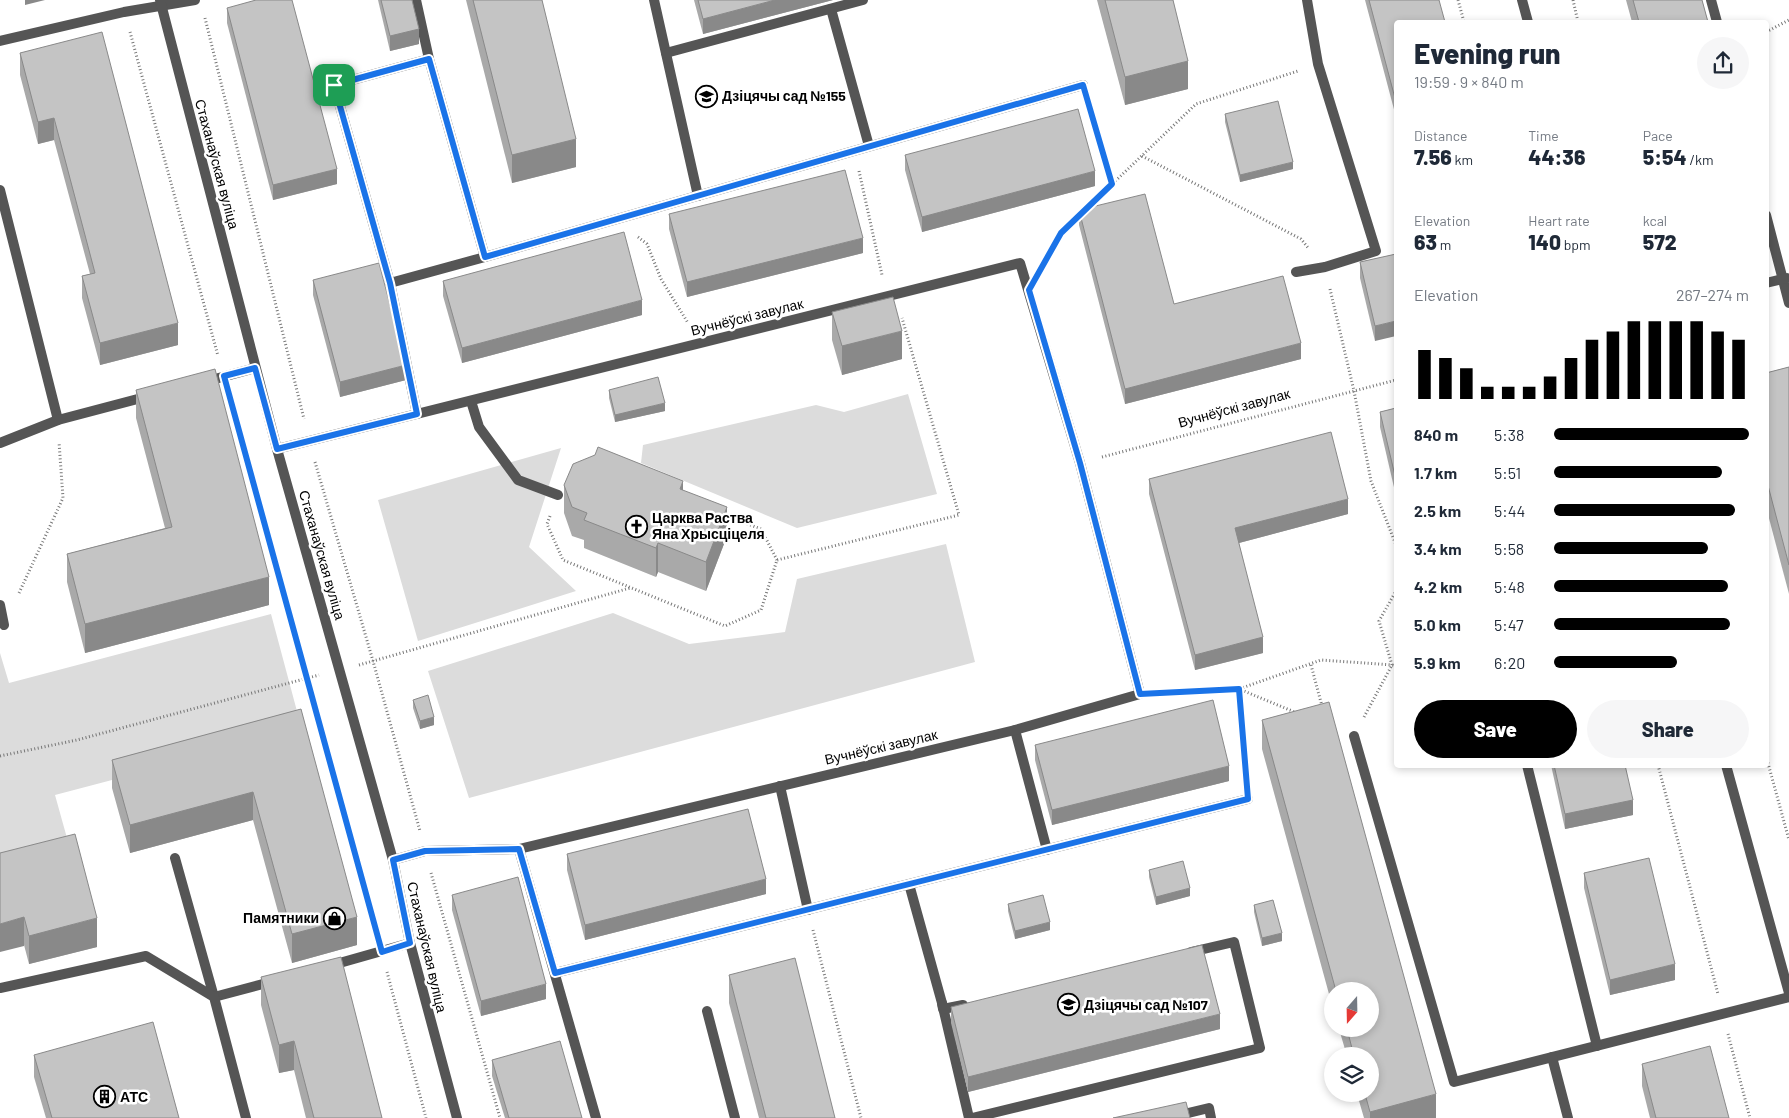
<!DOCTYPE html>
<html lang="en">
<head>
<meta charset="utf-8">
<style>
	:root { --surface:#fff; --page:#f6f6f7; --text:#1f2937; --muted:#747a83; --accent:#000 }
	body { margin:0; font-family:Barlow,sans-serif; background:var(--page); color:var(--text); height:100vh; display:flex; flex-direction:column; font-size:19px; white-space:nowrap }
	* { box-sizing:border-box; margin:0 }
	p { font-size:16px; color:var(--muted) }
	.icon { flex:none; width:28px; height:28px; fill:none; stroke:currentColor; stroke-width:2; stroke-linecap:round; stroke-linejoin:round }
	.map { position:relative; flex:1; overflow:hidden }
	.drawer { position:absolute; left:1394px; top:20px; width:375px; height:748px; display:flex; flex-direction:column; background:var(--surface); border-radius:5px; box-shadow:0 2px 8px #0003 }
	.drawer>* { flex:none }
	.needle { width:32px; rotate:200deg }
	.fabs { position:absolute; left:1324px; top:982px; display:grid; gap:10px }
	.fabs a { display:grid; place-items:center; width:55px; height:55px; border-radius:50%; background:var(--surface); box-shadow:0 2px 8px #0003; font-size:25px }
	.pin { position:absolute; display:grid; place-items:center; width:42px; height:42px; color:#fff; margin:-21px; border-radius:10px; box-shadow:0 2px 8px #0006 }
	.round { display:grid; place-items:center; flex:none; width:52px; height:52px; border-radius:26px; background:var(--page) }
	.overview { display:flex; align-items:center; justify-content:space-between; height:85px; padding:0 20px }
	h1 { font-size:28px; font-weight:800; line-height:38px }
	.stats { display:grid; grid-template-columns:repeat(3,1fr); gap:8px; height:85px; padding:5px 20px }
	.stats div { display:grid; align-content:center }
	.stats b { font-size:21px; font-weight:800 }
	.stats small { font-size:14px; font-weight:400 }
	.stats p { font-size:14px }
	.chart { height:140px; padding:10px 20px }
	.chart p { display:flex; justify-content:space-between }
	.chart svg { width:100%; height:90px; margin-top:5px; stroke:var(--accent); stroke-width:6 }
	.cta { display:flex; gap:10px; margin-top:auto; padding:10px 20px }
	.cta a { flex:1; height:58px; border-radius:30px; background:var(--accent); color:#fff; font-size:20px; font-weight:800; line-height:58px; text-align:center }
	.cta a+a { background:var(--page); color:var(--text) }
	ul { padding:0 20px; list-style:none; font-size:16px }
	li { display:grid; grid-template-columns:80px 60px 1fr; align-items:center; height:38px }
	li i { height:12px; border-radius:6px; background:var(--accent) }
	.map>svg:first-child { display:block }
	.green { fill:#dcdcdc }
	.lines { fill:none; stroke-linecap:round; stroke-linejoin:round }
	.path { stroke:#777; stroke-width:3; stroke-dasharray:1 2.5; stroke-linecap:butt }
	.lane { stroke:#555; stroke-width:10 }
	.street { stroke:#555; stroke-width:10 }
	.wall { fill:#a9a9a9 }
	.shaded-wall { fill:#898989 }
	.building { fill:#c4c4c4; stroke:#898989 }
	.route-casing { stroke:#fff; stroke-width:10 }
	.route { stroke:#1a73e8; stroke-width:6 }
	.labels { text-anchor:middle; stroke-width:5; stroke-linejoin:round; paint-order:stroke }
	.poi-label { font-size:14px; font-weight:bold; fill:#000; stroke:#fff; text-anchor:start }
	.street-label { font-size:14px; fill:#000; stroke:#fff }
</style>
</head>
<body>
<div class="map">
<svg width="1789" height="1118" viewBox="0 0 1789 1118">
	<rect width="100%" height="100%" fill="#fff"/>
	<g class="green">
		<polygon points="908,394 937,494 797,528 641,463 643,445 816,405 844,412"/>
		<polygon points="561,448 529,547 576,591 418,641 378,500"/>
		<polygon points="946,544 975,662 469,798 428,671 613,613 689,644 785,632 797,579"/>
		<polygon points="271,614 302,730 55,795 72,856 0,874 0,653 9,683"/>
	</g>
	<g class="lines">
		<g class="path">
			<polyline points="1458,0 1464,22"/>
			<polyline points="1573,0 1578,22"/>
			<polyline points="205,18 304,419"/>
			<polyline points="130,32 218,356"/>
			<polyline points="1766,32 1789,20"/>
			<polyline points="1089,105 1113,184"/>
			<polyline points="1142,156 1301,239 1309,249"/>
			<polyline points="859,171 882,275"/>
			<polyline points="1085,210 1196,104 1298,71"/>
			<polyline points="638,237 647,244 661,279 688,323"/>
			<polyline points="1043,265 1061,233 1080,214"/>
			<polyline points="1330,289 1354,391 1371,481 1396,545"/>
			<polyline points="229,396 375,930"/>
			<polyline points="1102,457 1396,380"/>
			<polyline points="315,462 373,661 420,831"/>
			<polyline points="724,515 761,529 777,560"/>
			<polyline points="550,516 547,524 563,560 725,626 761,610 777,560 959,515 902,318"/>
			<polyline points="19,593 63,498 59,442"/>
			<polyline points="359,665 630,588"/>
			<polyline points="1311,665 1322,706"/>
			<polyline points="1161,693 1239,689 1297,713"/>
			<polyline points="1364,717 1392,665 1396,666"/>
			<polyline points="0,756 77,740 319,675"/>
			<polyline points="1766,756 1789,840"/>
			<polyline points="1658,765 1718,994"/>
			<polyline points="1246,779 1239,689 1321,660 1392,665 1379,621 1396,591"/>
			<polyline points="431,873 500,1118"/>
			<polyline points="813,930 861,1118"/>
			<polyline points="387,972 426,1118"/>
			<polyline points="1728,1034 1750,1118"/>
		</g>
		<g class="lane">
			<polyline points="416,0 429,59 485,257 1083,85"/>
			<polyline points="654,0 698,196"/>
			<polyline points="1711,0 1717,22"/>
			<polyline points="831,9 869,146"/>
			<polyline points="0,41 124,12 195,0"/>
			<polyline points="666,53 863,0"/>
			<polyline points="429,59 334,85 390,283 485,257"/>
			<polyline points="0,190 58,420"/>
			<polyline points="1766,215 1789,303"/>
			<polyline points="1296,272 1325,267 1376,251 1318,64 1307,0"/>
			<polyline points="390,283 417,414"/>
			<polyline points="1766,283 1787,278"/>
			<polyline points="204,382 255,368"/>
			<polyline points="471,401 479,427 518,480 558,495"/>
			<polyline points="0,443 58,420 149,396"/>
			<polyline points="0,605 4,625"/>
			<polyline points="1015,730 1047,850"/>
			<polyline points="1354,736 1454,1082 1789,997"/>
			<polyline points="1527,765 1597,1046"/>
			<polyline points="780,786 808,910"/>
			<polyline points="519,849 596,1118"/>
			<polyline points="175,858 214,997 274,981"/>
			<polyline points="909,884 942,1003 969,1118"/>
			<polyline points="329,966 410,943"/>
			<polyline points="555,973 1248,799"/>
			<polyline points="0,988 146,956 214,997 246,1118"/>
			<polyline points="942,1003 943,1009 963,1005"/>
			<polyline points="707,1011 735,1118"/>
			<polyline points="1552,1057 1568,1118"/>
			<polyline points="972,1118 1260,1048 1234,942 1191,952"/>
			<polyline points="1167,1118 1209,1108 1211,1118"/>
		</g>
		<g class="street">
			<polyline points="160,0 277,449 393,860 410,943 457,1118"/>
			<polyline points="1522,0 1528,22"/>
			<polyline points="277,449 1020,263 1080,463 1140,694 1015,730 519,849 425,851 393,860"/>
			<polyline points="1726,765 1789,993"/>
		</g>
	</g>
	<g class="wall">
		<polygon points="378,0 412,0 419,44 390,51"/>
		<polygon points="466,0 542,0 576,167 512,183"/>
		<polygon points="694,0 833,0 703,34"/>
		<polygon points="1097,0 1173,0 1188,89 1125,105"/>
		<polygon points="1365,0 1439,0 1396,22 1396,117"/>
		<polygon points="1626,0 1702,0 1708,22 1632,22"/>
		<polygon points="227,8 337,184 273,200 227,23"/>
		<polygon points="20,53 178,345 100,365 82,298 82,276 90,274 54,140 38,144 20,75"/>
		<polygon points="1225,114 1293,169 1240,182 1225,122"/>
		<polygon points="905,155 1095,186 922,232 905,170"/>
		<polygon points="1079,210 1174,304 1301,359 1125,404 1079,225"/>
		<polygon points="669,214 863,253 687,297 669,229"/>
		<polygon points="1396,254 1375,341 1360,278 1360,262"/>
		<polygon points="313,280 406,380 340,397 313,295"/>
		<polygon points="443,281 642,315 462,363 443,296"/>
		<polygon points="832,312 902,359 842,375 832,340"/>
		<polygon points="1789,367 1789,594 1766,507 1766,373"/>
		<polygon points="136,390 269,605 85,653 67,582 67,554 165,528 136,418"/>
		<polygon points="609,390 665,411 615,422 609,398"/>
		<polygon points="1396,408 1396,496 1380,427 1380,412"/>
		<polygon points="1149,479 1348,514 1239,543 1263,653 1195,670 1149,494"/>
		<polygon points="564,485 683,490 727,536 706,591 658,572 656,577 584,548 584,540 572,536 564,513"/>
		<polygon points="413,700 434,725 420,729 413,708"/>
		<polygon points="301,709 357,945 292,963 253,820 130,853 112,788 112,760"/>
		<polygon points="1262,720 1436,1118 1364,1118 1357,1094 1370,1094 1370,1056 1347,1056 1339,1029 1370,1029 1370,991 1332,991 1332,1005 1262,749"/>
		<polygon points="1035,745 1229,781 1052,825 1035,760"/>
		<polygon points="1551,765 1625,765 1633,815 1565,829"/>
		<polygon points="0,853 97,947 29,964"/>
		<polygon points="567,854 766,894 585,940 567,870"/>
		<polygon points="1149,870 1190,896 1156,905 1149,877"/>
		<polygon points="1584,873 1675,980 1610,995 1584,888"/>
		<polygon points="452,895 546,999 481,1016 452,910"/>
		<polygon points="1008,904 1050,930 1015,939 1008,911"/>
		<polygon points="1254,905 1282,941 1262,946 1254,912"/>
		<polygon points="729,975 835,1118 759,1118 729,1003"/>
		<polygon points="261,977 382,1118 306,1118 294,1070 279,1073 261,1005"/>
		<polygon points="951,1007 1220,1029 968,1092 951,1023"/>
		<polygon points="34,1055 179,1118 46,1118 34,1077"/>
		<polygon points="492,1060 582,1118 505,1118 492,1076"/>
		<polygon points="1642,1064 1729,1118 1650,1118 1642,1086"/>
	</g>
	<g class="shaded-wall">
		<polygon points="25,0 45,0 25,5"/>
		<polygon points="775,0 833,0 703,34 703,19"/>
		<polygon points="419,29 419,44 390,51 390,36"/>
		<polygon points="1188,61 1188,89 1125,105 1125,77"/>
		<polygon points="54,118 54,140 38,144 38,122"/>
		<polygon points="576,139 576,167 512,183 512,155"/>
		<polygon points="1293,162 1293,169 1240,182 1240,175"/>
		<polygon points="337,169 337,184 273,200 273,185"/>
		<polygon points="1095,171 1095,186 922,232 922,217"/>
		<polygon points="863,238 863,253 687,297 687,282"/>
		<polygon points="642,300 642,315 462,363 462,348"/>
		<polygon points="1396,321 1396,336 1375,341 1375,326"/>
		<polygon points="178,323 178,345 100,365 100,343"/>
		<polygon points="902,331 902,359 842,375 842,346"/>
		<polygon points="1301,343 1301,359 1125,404 1125,389"/>
		<polygon points="406,365 406,380 340,397 340,382"/>
		<polygon points="665,403 665,411 615,422 615,415"/>
		<polygon points="683,481 683,509 680,489"/>
		<polygon points="1348,499 1348,514 1235,544 1235,528"/>
		<polygon points="727,507 727,536 706,591 706,562"/>
		<polygon points="658,543 658,572 656,577 656,548"/>
		<polygon points="269,577 269,605 85,653 85,624"/>
		<polygon points="1263,637 1263,653 1195,670 1195,655"/>
		<polygon points="434,717 434,725 420,729 420,721"/>
		<polygon points="1229,766 1229,781 1052,825 1052,810"/>
		<polygon points="253,792 253,820 130,853 130,825"/>
		<polygon points="1633,800 1633,815 1565,829 1565,814"/>
		<polygon points="766,879 766,894 585,940 585,925"/>
		<polygon points="1190,888 1190,896 1156,905 1156,897"/>
		<polygon points="24,917 24,946 0,952 0,924"/>
		<polygon points="357,917 357,945 292,963 292,934"/>
		<polygon points="97,918 97,947 29,964 29,936"/>
		<polygon points="1050,922 1050,930 1015,939 1015,931"/>
		<polygon points="1282,933 1282,941 1262,946 1262,938"/>
		<polygon points="1675,964 1675,980 1610,995 1610,980"/>
		<polygon points="546,984 546,999 481,1016 481,1001"/>
		<polygon points="1220,1014 1220,1029 968,1092 968,1077"/>
		<polygon points="294,1041 294,1070 279,1073 279,1045"/>
		<polygon points="1436,1094 1436,1118 1370,1118 1370,1112"/>
	</g>
	<g class="building">
		<polygon points="256,0 292,0 337,169 273,185 227,8"/>
		<polygon points="381,0 412,0 419,29 390,36"/>
		<polygon points="473,0 542,0 576,139 512,155"/>
		<polygon points="698,0 775,0 703,19"/>
		<polygon points="1105,0 1173,0 1188,61 1125,77"/>
		<polygon points="1369,0 1439,0 1445,22 1396,22 1396,102"/>
		<polygon points="1633,0 1702,0 1708,22 1639,22"/>
		<polygon points="102,32 178,323 100,343 82,276 95,273 54,118 38,122 20,53"/>
		<polygon points="1278,101 1293,162 1240,175 1225,114"/>
		<polygon points="1078,109 1095,171 922,217 905,155"/>
		<polygon points="845,170 863,238 687,282 669,214"/>
		<polygon points="1145,194 1174,304 1283,276 1301,343 1125,389 1079,210"/>
		<polygon points="624,232 642,300 462,348 443,281"/>
		<polygon points="1396,254 1396,321 1375,326 1360,262"/>
		<polygon points="379,263 406,365 340,382 313,280"/>
		<polygon points="893,297 902,331 842,346 832,312"/>
		<polygon points="1789,367 1789,565 1766,478 1766,373"/>
		<polygon points="215,369 269,577 85,624 67,554 172,527 136,390"/>
		<polygon points="658,377 665,403 615,415 609,390"/>
		<polygon points="1396,408 1396,480 1380,412"/>
		<polygon points="1331,432 1348,499 1235,528 1263,637 1195,655 1149,479"/>
		<polygon points="598,447 683,481 680,489 727,507 706,562 658,543 656,548 584,520 587,513 572,507 564,485 573,464 595,455"/>
		<polygon points="428,695 434,717 420,721 413,700"/>
		<polygon points="1213,700 1229,766 1052,810 1035,745"/>
		<polygon points="1329,702 1436,1094 1370,1112 1365,1094 1370,1094 1370,1056 1354,1056 1347,1029 1370,1029 1370,991 1336,991 1262,720"/>
		<polygon points="301,709 357,917 292,934 253,792 130,825 112,760"/>
		<polygon points="1554,765 1625,765 1633,800 1565,814"/>
		<polygon points="748,809 766,879 585,925 567,854"/>
		<polygon points="75,834 97,918 29,936 24,917 0,924 0,853"/>
		<polygon points="1649,858 1675,964 1610,980 1584,873"/>
		<polygon points="1183,861 1190,888 1156,897 1149,870"/>
		<polygon points="518,877 546,984 481,1001 452,895"/>
		<polygon points="1043,895 1050,922 1015,931 1008,904"/>
		<polygon points="1273,900 1282,933 1262,938 1254,905"/>
		<polygon points="1202,945 1220,1014 968,1077 951,1007"/>
		<polygon points="341,957 382,1118 314,1118 294,1041 279,1045 261,977"/>
		<polygon points="795,958 835,1118 766,1118 729,975"/>
		<polygon points="153,1022 179,1118 52,1118 34,1055"/>
		<polygon points="560,1041 582,1118 509,1118 492,1060"/>
		<polygon points="1710,1046 1729,1118 1656,1118 1642,1064"/>
		<polygon points="1186,1102 1190,1118 1113,1118"/>
	</g>
	<g class="lines">
		<defs>
			<polygon id="route" points="429,59 485,257 1083,85 1112,184 1061,233 1029,290 1080,463 1140,694 1239,689 1248,799 555,973 519,849 425,851 393,860 410,943 382,952 224,376 255,368 277,449 417,414 390,283 334,85"/>
		</defs>
		<use href="#route" class="route-casing"/>
		<use href="#route" class="route"/>
	</g>
	<defs>
		<symbol id="school-ring" viewBox="-11 -11 22 22"><circle r="9.5" fill="#fff" stroke="#000" stroke-width="1.5"/><path d="M0-5L7-2L0 1L-7-2ZM-4 1L0 2.5L4 1V4Q0 6-4 4Z" fill="#000"/></symbol>
		<symbol id="church-ring" viewBox="-11 -11 22 22"><circle r="9.5" fill="#fff" stroke="#000" stroke-width="1.5"/><path d="M-1.2-6h2.4v3.5h3.3v2.4h-3.3V6h-2.4V-.1h-3.3v-2.4h3.3Z" fill="#000"/></symbol>
		<symbol id="shop-ring" viewBox="-11 -11 22 22"><circle r="9.5" fill="#fff" stroke="#000" stroke-width="1.5"/><path d="M-5-2.5h2.3a2.7 3.5 0 0 1 5.4 0H5L5.5 6h-11ZM-1.5-2.5h3a1.5 2.3 0 0 0-3 0Z" fill="#000"/></symbol>
		<symbol id="building-ring" viewBox="-11 -11 22 22"><circle r="9.5" fill="#fff" stroke="#000" stroke-width="1.5"/><path d="M-4-6H4V6H1V3H-1V6H-4ZM-2.5-4.3h1.7v1.8h-1.7ZM.8-4.3h1.7v1.8H.8ZM-2.5-1h1.7V.8h-1.7ZM.8-1h1.7V.8H.8Z" fill="#000"/></symbol>
	</defs>
	<g fill-rule="evenodd">
		<use href="#school-ring" x="694" y="84" width="25" height="25"/>
		<use href="#church-ring" x="624" y="514" width="25" height="25"/>
		<use href="#shop-ring" x="322" y="906" width="25" height="25"/>
		<use href="#school-ring" x="1056" y="992" width="25" height="25"/>
		<use href="#building-ring" x="92" y="1084" width="25" height="25"/>
	</g>
	<g class="labels">
		<g class="poi-label">
			<text x="722" y="101">Дзіцячы сад №155</text>
			<text x="652" y="523">Царква Раства<tspan x="652" dy="16">Яна Хрысціцеля</tspan></text>
			<text x="319" y="923" text-anchor="end">Памятники</text>
			<text x="1084" y="1010">Дзіцячы сад №107</text>
			<text x="120" y="1102">АТС</text>
		</g>
		<g class="street-label">
			<text transform="translate(217 164) rotate(75)" y="5">Стаханаўская вуліца</text>
			<text transform="translate(747 317) rotate(-14)" y="5">Вучнёўскі завулак</text>
			<text transform="translate(1234 408) rotate(-15)" y="5">Вучнёўскі завулак</text>
			<text transform="translate(322 555) rotate(74)" y="5">Стаханаўская вуліца</text>
			<text transform="translate(881 747) rotate(-13)" y="5">Вучнёўскі завулак</text>
			<text transform="translate(427 947) rotate(77)" y="5">Стаханаўская вуліца</text>
		</g>
	</g>
</svg>
<div class="fabs">
<a><svg class="needle" viewBox="-14 -14 28 28"><path d="M0-13l5 13h-10z" fill="#e53935"/><path d="M0 13l5-13h-10z" fill="#747a83"/></svg></a>
<a><svg class="icon" aria-label="layers" viewBox="0 0 24 24"><path d="M12 4l9 5-9 5-9-5zM3 14l9 5 9-5"/></svg></a>
</div>
<div class="pin" style="left:334px;top:85px;background:#1e9e55"><svg class="icon" aria-label="arrive" viewBox="0 0 24 24"><path d="M6 21V4h12l-3 4 3 4H6"/></svg></div>
<section class="drawer">
<div class="overview"><div><h1>Evening run</h1><p>19:59 · 9 × 840 m</p></div><a class="round"><svg class="icon" aria-label="share" viewBox="0 0 24 24"><path d="M12 15V3M7 8l5-5 5 5M5 13v7h14v-7"/></svg></a></div>
<div class="stats">
<div><p>Distance</p><b>7.56<small> km</small></b></div>
<div><p>Time</p><b>44:36</b></div>
<div><p>Pace</p><b>5:54<small> /km</small></b></div>
</div>
<div class="stats">
<div><p>Elevation</p><b>63<small> m</small></b></div>
<div><p>Heart rate</p><b>140<small> bpm</small></b></div>
<div><p>kcal</p><b>572</b></div>
</div>
<div class="chart"><p><span>Elevation</span>267–274 m</p>
<svg viewBox="0 0 160 44" preserveAspectRatio="none"><path d="M5 44V20M15 44V24M25 44V29M35 44V38M45 44V38M55 44V38M65 44V33M75 44V24M85 44V15M95 44V11M105 44V6M115 44V6M125 44V6M135 44V6M145 44V11M155 44V15"/></svg>
</div>
<ul>
<li><b>840 m</b>5:38<i style="width:100%"></i></li>
<li><b>1.7 km</b>5:51<i style="width:86%"></i></li>
<li><b>2.5 km</b>5:44<i style="width:93%"></i></li>
<li><b>3.4 km</b>5:58<i style="width:79%"></i></li>
<li><b>4.2 km</b>5:48<i style="width:89%"></i></li>
<li><b>5.0 km</b>5:47<i style="width:90%"></i></li>
<li><b>5.9 km</b>6:20<i style="width:63%"></i></li>
</ul>
<div class="cta"><a>Save</a><a>Share</a></div>
</section>
</div>
</body>
</html>
